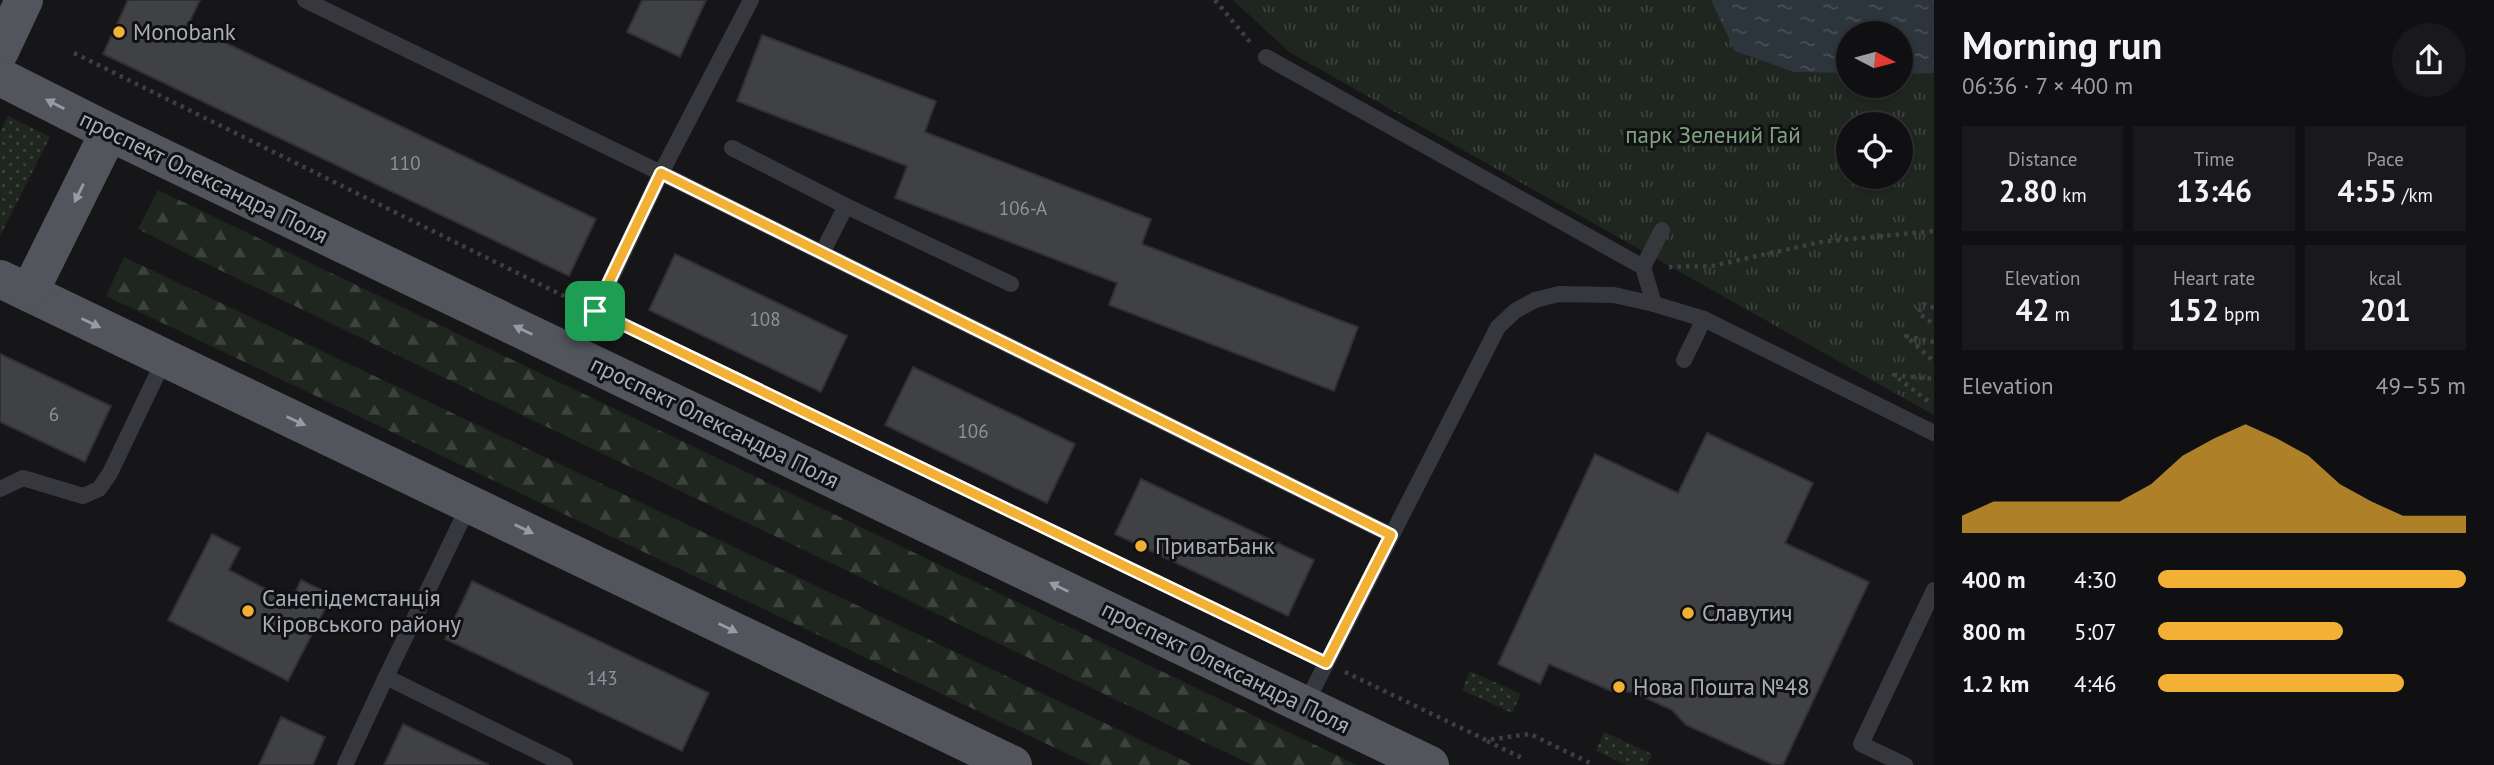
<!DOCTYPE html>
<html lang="en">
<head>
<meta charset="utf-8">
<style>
	:root { --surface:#101012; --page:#19191b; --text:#f1f3f6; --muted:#9c9d9f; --line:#303032; --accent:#f2b134 }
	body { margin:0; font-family:"PT Sans",sans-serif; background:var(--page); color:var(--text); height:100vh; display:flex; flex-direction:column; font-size:26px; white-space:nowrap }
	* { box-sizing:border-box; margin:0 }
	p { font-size:23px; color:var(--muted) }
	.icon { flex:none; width:38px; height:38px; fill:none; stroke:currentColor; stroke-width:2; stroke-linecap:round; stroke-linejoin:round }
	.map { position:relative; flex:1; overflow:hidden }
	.drawer { display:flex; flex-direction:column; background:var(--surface); width:560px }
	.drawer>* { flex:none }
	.needle { width:46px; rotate:96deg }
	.tools { position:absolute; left:1836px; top:21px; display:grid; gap:14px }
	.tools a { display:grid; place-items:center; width:77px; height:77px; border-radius:50%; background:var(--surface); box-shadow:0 2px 5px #0004,0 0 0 2px var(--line); font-size:35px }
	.pin { position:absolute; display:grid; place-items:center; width:60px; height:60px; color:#fff; margin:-30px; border-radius:14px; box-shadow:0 4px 10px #0006 }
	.round { display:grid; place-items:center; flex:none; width:74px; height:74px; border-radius:37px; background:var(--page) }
	.head { display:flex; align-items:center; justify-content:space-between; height:119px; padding:0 28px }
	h1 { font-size:38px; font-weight:700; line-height:52px }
	.stats { display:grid; grid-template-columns:repeat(3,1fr); gap:10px; height:119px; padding:7px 28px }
	.stats div { display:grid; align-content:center; border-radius:0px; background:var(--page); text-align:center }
	.stats b { font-size:30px; font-weight:700 }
	.stats small { font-size:19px; font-weight:400 }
	.stats p { font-size:19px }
	.chart { height:196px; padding:14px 28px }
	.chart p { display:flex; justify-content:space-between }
	.chart svg { width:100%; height:126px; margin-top:7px; fill:var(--accent); opacity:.7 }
	ul { padding:0 28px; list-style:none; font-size:23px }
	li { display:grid; grid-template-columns:112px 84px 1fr; align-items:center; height:52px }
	li i { height:18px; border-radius:9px; background:var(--accent) }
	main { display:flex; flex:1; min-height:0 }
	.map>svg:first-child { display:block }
	.grass { fill:url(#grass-dots) }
	.forest { fill:url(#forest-firs) }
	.park { fill:url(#park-tufts); fill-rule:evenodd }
	.water { fill:url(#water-ripples) }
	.building { fill:#404145; stroke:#303034; stroke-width:2 }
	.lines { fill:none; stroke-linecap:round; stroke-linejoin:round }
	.path { stroke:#3d3f44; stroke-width:4.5; stroke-dasharray:3.5 5; stroke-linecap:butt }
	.lane { stroke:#37383d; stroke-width:16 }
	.primary { stroke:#53555c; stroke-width:38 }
	.oneway { fill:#979ba6 }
	.route-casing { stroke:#fff; stroke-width:14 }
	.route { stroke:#f2b134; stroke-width:9 }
	.poi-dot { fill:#f2b134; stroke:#111113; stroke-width:2.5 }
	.labels { text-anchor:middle; stroke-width:6; stroke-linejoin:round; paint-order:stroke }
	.number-label { font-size:19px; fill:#8e929b }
	.poi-label { font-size:23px; fill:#a8adb8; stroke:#111113; text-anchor:start }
	.park-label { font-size:23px; fill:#7fa381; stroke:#111113 }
	.street-label { font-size:23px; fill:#a8adb8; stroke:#111113 }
</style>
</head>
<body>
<main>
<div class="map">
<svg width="1934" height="765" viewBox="0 0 1934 765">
	<defs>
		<pattern id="grass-dots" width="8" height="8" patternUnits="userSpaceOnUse" patternTransform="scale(1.75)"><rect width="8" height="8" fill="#1e261f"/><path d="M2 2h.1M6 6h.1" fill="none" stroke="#3c433d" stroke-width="1.8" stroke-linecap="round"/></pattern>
		<pattern id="forest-firs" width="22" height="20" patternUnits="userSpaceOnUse" patternTransform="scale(1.75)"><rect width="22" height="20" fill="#1e261f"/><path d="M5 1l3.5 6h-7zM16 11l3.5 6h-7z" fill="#3c433d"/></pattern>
		<pattern id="park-tufts" width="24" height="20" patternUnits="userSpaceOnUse" patternTransform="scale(1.75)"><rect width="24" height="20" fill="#1e261f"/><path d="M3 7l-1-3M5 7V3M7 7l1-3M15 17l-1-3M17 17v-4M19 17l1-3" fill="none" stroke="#3c433d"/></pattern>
		<pattern id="water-ripples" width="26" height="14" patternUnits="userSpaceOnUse" patternTransform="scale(1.75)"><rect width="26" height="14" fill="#2c353c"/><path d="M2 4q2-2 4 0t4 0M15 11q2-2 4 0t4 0" fill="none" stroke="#485056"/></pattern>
	</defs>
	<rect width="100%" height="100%" fill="#161618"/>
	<g class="grass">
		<polygon points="8,116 50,137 0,236 0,132"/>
		<polygon points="1470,671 1521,694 1512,713 1462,690"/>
		<polygon points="1604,732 1652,754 1647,765 1627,765 1596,751"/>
	</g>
	<g class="forest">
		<polygon points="158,190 1357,765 1252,765 209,265 138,229"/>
		<polygon points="124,257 1193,765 1091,765 106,296"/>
	</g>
	<path class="park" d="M 1233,0 L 1934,0 L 1934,415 L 1289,52 ZM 1848,33 L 1900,33 L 1900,86 L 1848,86 ZM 1848,124 L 1900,124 L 1900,177 L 1848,177 Z"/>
	<polygon class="water" points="1711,0 1934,0 1934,73 1901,74 1900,33 1848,33 1848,73 1794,72 1735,51"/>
	<g class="building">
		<polygon points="128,0 200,0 188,25 596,219 569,276 103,54"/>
		<polygon points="642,0 706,0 680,57 627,32"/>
		<polygon points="762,35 936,101 925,132 1151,219 1142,244 1358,327 1334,391 1109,305 1117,283 895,198 907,166 737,101"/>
		<polygon points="675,254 847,336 821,392 649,310"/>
		<polygon points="0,354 111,406 85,462 0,422"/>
		<polygon points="913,367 1075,444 1047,503 885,425"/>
		<polygon points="1707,433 1813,483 1785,543 1869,582 1783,765 1774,765 1686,725 1672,710 1633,692 1611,691 1549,664 1540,684 1498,664 1595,454 1678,493"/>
		<polygon points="1141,479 1314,560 1288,616 1115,534"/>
		<polygon points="212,534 240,548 229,570 291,602 301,580 332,595 288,681 168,620"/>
		<polygon points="472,581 709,693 682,751 445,639"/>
		<polygon points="281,717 325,737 313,765 259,765"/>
		<polygon points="403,724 489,765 384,765"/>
	</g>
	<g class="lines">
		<g class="path">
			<polyline points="1215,0 1250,42"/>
			<polyline points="74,53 574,301"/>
			<polyline points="1669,267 1712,266 1821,242 1934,231"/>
			<polyline points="1934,308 1924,304 1918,313 1934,324"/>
			<polyline points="617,321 1306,653"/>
			<polyline points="1934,342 1906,336 1934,362"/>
			<polyline points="1928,401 1894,375 1934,379"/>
			<polyline points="1345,672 1486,740 1530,734 1594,765"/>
			<polyline points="1487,741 1522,758"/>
		</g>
		<g class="lane">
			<polyline points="305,0 661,173 1391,535"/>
			<polyline points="1266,57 1643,267 1654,304"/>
			<polyline points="732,148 846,206 822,253"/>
			<polyline points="846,206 1011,284"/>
			<polyline points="1643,267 1662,230"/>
			<polyline points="575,355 661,173 751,0"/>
			<polyline points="1684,360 1704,319"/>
			<polyline points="0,489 23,478 83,496 99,489 110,473 165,358"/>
			<polyline points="470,503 386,677 565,765"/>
			<polyline points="1305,705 1498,327 1515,311 1535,300 1559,294 1614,295 1654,304 1704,319 1934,433"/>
			<polyline points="345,765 386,677"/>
			<polyline points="1905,765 1861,744 1934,590"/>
		</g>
		<g class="primary">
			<polyline points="0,51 24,0"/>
			<polyline points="0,77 109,132 1430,765"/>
			<polyline points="0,279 1013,765"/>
			<polyline points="29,293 109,132"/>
		</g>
	</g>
	<defs><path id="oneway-solid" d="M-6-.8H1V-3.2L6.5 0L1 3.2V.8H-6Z" transform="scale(1.75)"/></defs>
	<g class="oneway">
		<use href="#oneway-solid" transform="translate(55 104) rotate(-153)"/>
		<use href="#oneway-solid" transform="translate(79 193) rotate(116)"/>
		<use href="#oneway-solid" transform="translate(91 323) rotate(26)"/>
		<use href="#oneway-solid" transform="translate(523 330) rotate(-154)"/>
		<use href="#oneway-solid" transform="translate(296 421) rotate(25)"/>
		<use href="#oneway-solid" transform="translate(524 529) rotate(26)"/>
		<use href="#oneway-solid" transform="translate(1059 587) rotate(-154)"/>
		<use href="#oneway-solid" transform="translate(728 628) rotate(26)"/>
	</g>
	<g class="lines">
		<defs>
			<polygon id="route" points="661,173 1391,535 1326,663 595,311"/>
		</defs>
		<use href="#route" class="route-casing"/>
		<use href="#route" class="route"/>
	</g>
	<g class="poi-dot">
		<circle cx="119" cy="32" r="7"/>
		<circle cx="1141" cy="546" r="7"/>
		<circle cx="248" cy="611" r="7"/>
		<circle cx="1688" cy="613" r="7"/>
		<circle cx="1619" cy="687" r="7"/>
	</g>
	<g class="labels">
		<g class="number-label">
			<text x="405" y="170">110</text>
			<text x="1023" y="215">106-А</text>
			<text x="765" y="326">108</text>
			<text x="54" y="421">6</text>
			<text x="973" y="438">106</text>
			<text x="602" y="685">143</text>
		</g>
		<g class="poi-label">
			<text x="133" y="40">Monobank</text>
			<text x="1155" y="554">ПриватБанк</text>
			<text x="262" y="606">Санепідемстанція<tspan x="262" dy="26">Кіровського району</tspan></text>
			<text x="1702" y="621">Славутич</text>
			<text x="1633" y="695">Нова Пошта №48</text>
		</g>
		<g class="park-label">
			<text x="1713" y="143">парк Зелений Гай</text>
		</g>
		<g class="street-label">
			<text transform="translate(204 177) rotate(26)" y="8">проспект Олександра Поля</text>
			<text transform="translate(715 422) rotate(26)" y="8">проспект Олександра Поля</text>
			<text transform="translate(1226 667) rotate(26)" y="8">проспект Олександра Поля</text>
		</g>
	</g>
</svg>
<div class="tools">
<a><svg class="needle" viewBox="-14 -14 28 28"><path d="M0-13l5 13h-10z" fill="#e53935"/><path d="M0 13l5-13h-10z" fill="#9c9d9f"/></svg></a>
<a><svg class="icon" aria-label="locate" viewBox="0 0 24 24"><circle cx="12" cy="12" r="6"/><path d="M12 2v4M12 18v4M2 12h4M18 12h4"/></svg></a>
</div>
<div class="pin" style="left:595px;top:311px;background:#1e9e55"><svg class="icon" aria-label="arrive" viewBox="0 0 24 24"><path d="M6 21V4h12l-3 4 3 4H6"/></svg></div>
</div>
<section class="drawer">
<div class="head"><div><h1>Morning run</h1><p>06:36 · 7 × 400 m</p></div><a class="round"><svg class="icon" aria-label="share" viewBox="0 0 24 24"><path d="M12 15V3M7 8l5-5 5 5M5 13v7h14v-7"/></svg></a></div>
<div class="stats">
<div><p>Distance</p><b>2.80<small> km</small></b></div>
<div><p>Time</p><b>13:46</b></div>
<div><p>Pace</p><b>4:55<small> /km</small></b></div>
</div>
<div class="stats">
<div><p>Elevation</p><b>42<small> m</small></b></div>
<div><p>Heart rate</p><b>152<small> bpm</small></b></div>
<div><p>kcal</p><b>201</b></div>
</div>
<div class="chart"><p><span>Elevation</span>49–55 m</p>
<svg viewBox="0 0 160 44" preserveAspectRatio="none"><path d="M0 44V38L10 33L20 33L30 33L40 33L50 33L60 27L70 17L80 11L90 6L100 11L110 17L120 27L130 33L140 38L150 38L160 38V44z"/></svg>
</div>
<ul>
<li><b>400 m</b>4:30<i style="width:100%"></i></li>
<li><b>800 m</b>5:07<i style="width:60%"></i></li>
<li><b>1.2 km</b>4:46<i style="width:80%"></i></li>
</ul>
</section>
</main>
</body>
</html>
